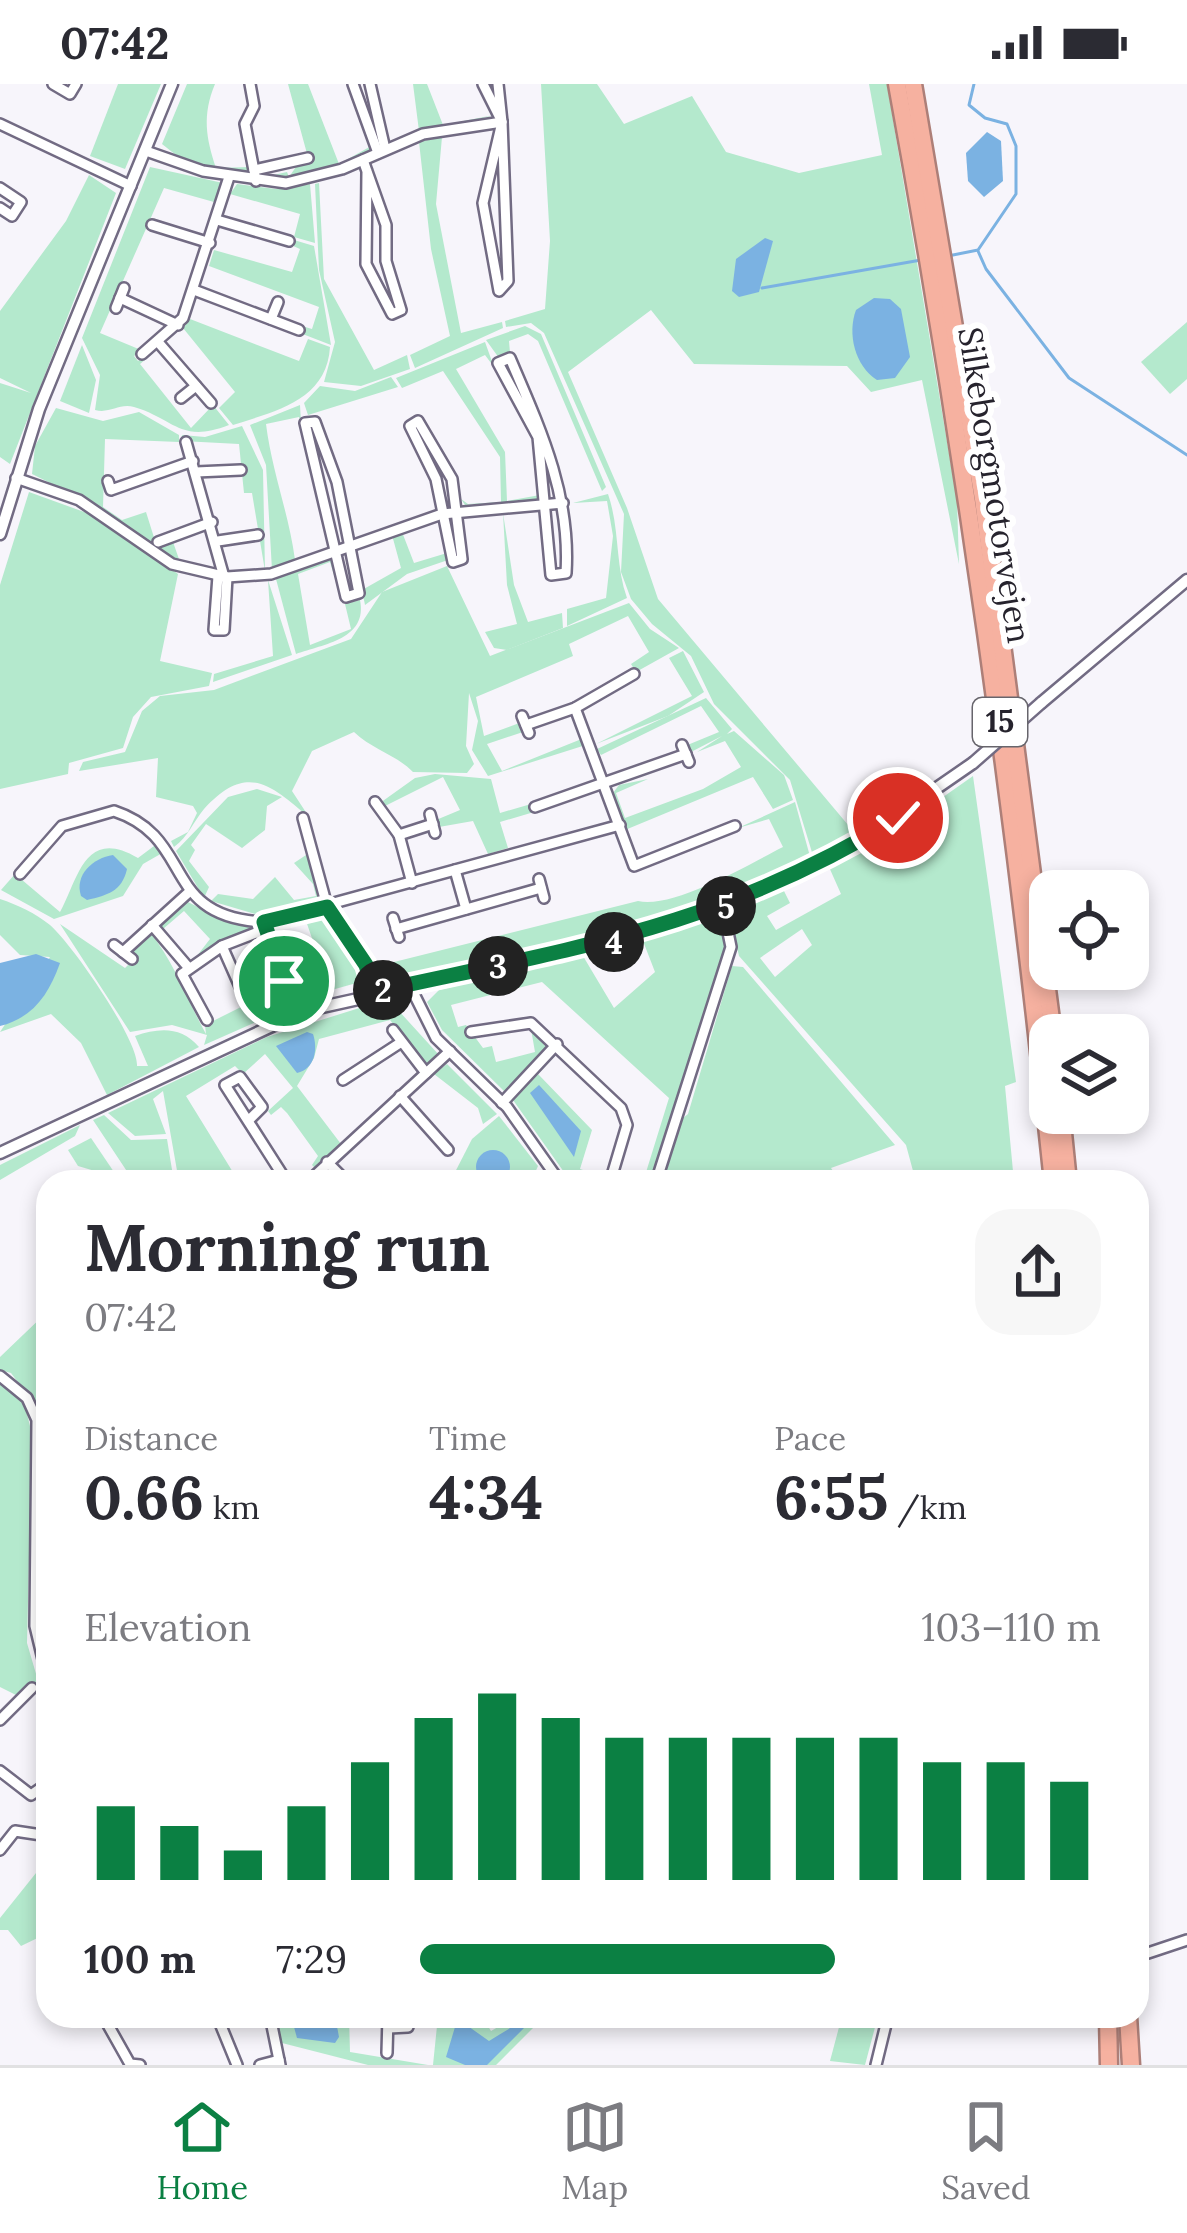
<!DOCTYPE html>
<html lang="en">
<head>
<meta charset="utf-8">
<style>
	:root { --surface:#fff; --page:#f7f7f7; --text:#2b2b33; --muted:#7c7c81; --line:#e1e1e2; --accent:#0b8043 }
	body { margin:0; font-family:Lora,serif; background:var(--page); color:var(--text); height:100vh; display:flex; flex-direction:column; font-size:45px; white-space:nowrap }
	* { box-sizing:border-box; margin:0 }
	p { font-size:39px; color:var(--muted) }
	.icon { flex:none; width:66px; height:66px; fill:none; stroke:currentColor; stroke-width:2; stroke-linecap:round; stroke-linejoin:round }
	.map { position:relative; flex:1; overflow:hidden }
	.details { position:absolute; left:36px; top:1086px; width:1113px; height:858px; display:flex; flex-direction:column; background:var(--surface); border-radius:36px; box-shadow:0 6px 18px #0003 }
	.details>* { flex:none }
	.buttons { position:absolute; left:1029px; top:786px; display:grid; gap:24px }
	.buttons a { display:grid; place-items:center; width:120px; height:120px; border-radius:24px; background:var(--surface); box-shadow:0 6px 18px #0003; font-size:60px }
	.pin { position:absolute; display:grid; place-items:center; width:102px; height:102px; color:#fff; margin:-51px; border:6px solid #fff; border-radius:50%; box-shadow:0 3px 12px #0007 }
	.km { position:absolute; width:60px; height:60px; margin:-30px; border-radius:50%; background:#222; color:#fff; font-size:33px; line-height:60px; text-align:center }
	.round { display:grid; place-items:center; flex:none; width:126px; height:126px; border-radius:36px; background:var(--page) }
	.headline { display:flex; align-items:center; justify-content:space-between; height:204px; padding:0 48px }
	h1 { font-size:66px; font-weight:800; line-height:90px }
	.metrics { display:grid; grid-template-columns:repeat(3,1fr); gap:18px; height:204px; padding:12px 48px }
	.metrics div { display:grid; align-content:center }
	.metrics b { font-size:60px; font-weight:800 }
	.metrics small { font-size:33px; font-weight:400 }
	.metrics p { font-size:33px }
	.chart { height:336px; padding:24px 48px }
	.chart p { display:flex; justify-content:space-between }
	.chart svg { width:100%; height:216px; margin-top:12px; stroke:var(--accent); stroke-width:6 }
	ul { padding:0 48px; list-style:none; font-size:39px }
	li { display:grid; grid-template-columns:192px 144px 1fr; align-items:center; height:90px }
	li i { height:30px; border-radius:15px; background:var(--accent) }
	.status { display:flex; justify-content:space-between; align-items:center; height:84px; padding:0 60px; background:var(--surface); direction:ltr }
	.status svg { height:33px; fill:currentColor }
	.tabs { display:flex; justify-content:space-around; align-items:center; height:168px; border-top:3px solid var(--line); background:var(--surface); font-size:33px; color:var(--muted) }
	.tabs a { display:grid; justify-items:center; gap:6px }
	.tabs .active { color:var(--accent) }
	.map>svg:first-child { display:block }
	.green { fill:#b4e9cd; fill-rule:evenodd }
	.water { fill:#7bb2e2 }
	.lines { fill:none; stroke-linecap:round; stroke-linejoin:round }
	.stream { stroke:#7bb2e2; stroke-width:3 }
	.minor-casing { stroke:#726b83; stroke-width:14 }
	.tertiary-casing { stroke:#726b83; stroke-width:15 }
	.motorway-casing { stroke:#ad7f78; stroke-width:21 }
	.minor { stroke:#fff; stroke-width:9 }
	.tertiary { stroke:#fff; stroke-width:10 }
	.motorway { stroke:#f6b1a0; stroke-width:16 }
	.tertiary-bridge-casing { stroke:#726b83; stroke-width:15; stroke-linecap:butt }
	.tertiary-bridge { stroke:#fff; stroke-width:10 }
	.route-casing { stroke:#fff; stroke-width:24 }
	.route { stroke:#0b8043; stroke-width:15 }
	.labels { text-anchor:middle; stroke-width:12; stroke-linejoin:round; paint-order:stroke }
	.shield { fill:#fff; stroke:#67656c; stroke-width:3 }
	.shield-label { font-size:30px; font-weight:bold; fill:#26232d }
	.street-label { font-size:33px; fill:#26232d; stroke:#fff }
</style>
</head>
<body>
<div class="status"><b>07:42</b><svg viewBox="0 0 49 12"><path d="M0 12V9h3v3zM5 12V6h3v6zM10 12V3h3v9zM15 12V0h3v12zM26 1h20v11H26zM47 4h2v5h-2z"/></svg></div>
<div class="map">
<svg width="1187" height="1981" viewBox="0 0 1187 1981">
	<rect width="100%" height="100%" fill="#f7f5fb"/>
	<g class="green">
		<polygon points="118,0 161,0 125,85 90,72"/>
		<path d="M 187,0 L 215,0 C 202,31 206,54 216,84 L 250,83 L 248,91 L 186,79 L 162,60 Z"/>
		<polygon points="288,0 308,0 339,80 373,61 369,71 292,95 260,92 268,86 269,92 287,88 289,93 298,80 309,77"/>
		<polygon points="413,0 427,0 443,41 494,31 393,58 419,47"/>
		<polygon points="541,0 597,0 624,40 692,12 726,68 799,89 882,71 869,0 887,0 957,417 959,480 922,296 871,308 847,282 694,280 651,226 568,288 627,424 658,515 854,748 870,742 814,775 790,696 714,620 691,572 652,540 631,515 621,488 624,430 544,249 531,239 506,243 505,237 545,225 550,157"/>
		<polygon points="442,53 436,120 461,249 502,238 503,244 415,284 410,271 450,252 431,165 419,58"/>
		<path d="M 150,83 L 223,99 L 208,145 L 214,118 L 164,104 L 100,249 L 141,266 L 134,272 L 138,277 L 158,265 L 140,280 L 191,344 L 213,321 L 229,341 C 180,360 175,335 134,323 C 119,319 110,330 95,326 L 100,291 L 82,254 Z"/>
		<polygon points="89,91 116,109 10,380 0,373 0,299 31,309 0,294 0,227 66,137"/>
		<polygon points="319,99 324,195 374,286 407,271 410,285 361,302 324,298 335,258 319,186 315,100"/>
		<polygon points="237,100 276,105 310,100 315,159 294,153 300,130 230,110"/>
		<polygon points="294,156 314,162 331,261 300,249 302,242 312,245 319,223 209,182 214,166 292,188 300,165 291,161"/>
		<path d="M 190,235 L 299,277 L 308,255 L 330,263 C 327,316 276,327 233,341 L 219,324 L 235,308 L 183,244 Z"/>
		<polygon points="1187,238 1187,295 1170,310 1141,278"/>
		<polygon points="525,242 541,250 606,403 602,407 538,257 528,250 509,257 510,269 499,274 486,256"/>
		<polygon points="485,258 494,283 485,271 456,285 505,368 507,417 540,411 536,416 465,421 461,415 468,420 501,418 500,373 443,287 402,304 396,294"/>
		<polygon points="82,261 96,296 89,329 60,317"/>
		<polygon points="391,293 398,303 308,331 304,319 320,302 355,307"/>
		<path d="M 300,321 L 301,339 L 299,333 L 266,340 C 272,388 289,430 295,476 L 272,486 L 266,381 L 250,341 Z"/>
		<polygon points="56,324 103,337 139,328 179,351 179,358 105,355 103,423 122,436 146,428 157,463 173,458 180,478 172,477 103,425 32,390 35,362"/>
		<polygon points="242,342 263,386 265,487 252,409 244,409 239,360 182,357 182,351 205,353"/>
		<polygon points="29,408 98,433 178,490 160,577 212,589 209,602 151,613 133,633 123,664 69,679 68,690 0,705 0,501"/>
		<path d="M 608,410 C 620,445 615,480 627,514 L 567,542 L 567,525 L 606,514 L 613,452 L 607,417 L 573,419 Z"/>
		<polygon points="503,429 514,501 528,538 562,529 563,544 507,566 494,564 485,548 517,540 507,501"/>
		<polygon points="402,448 414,479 447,469 448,476 407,490 365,521 362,506 401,484 392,451"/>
		<path d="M 332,474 L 338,504 L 330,478 L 298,490 L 310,561 L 351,545 L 345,520 L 360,516 C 368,555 324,560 296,570 L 276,495 Z"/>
		<path d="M 447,482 L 490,572 L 629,519 L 650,545 L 679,564 L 636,588 L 631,580 L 649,568 L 628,532 L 569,560 L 573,572 L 476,613 L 484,652 L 522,638 L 526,647 L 487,660 L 502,687 L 584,654 L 589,660 L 488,692 L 472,666 L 478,637 L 469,609 L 466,662 L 474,680 L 467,689 L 413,688 C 395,670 373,666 354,648 L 312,667 L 292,707 L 309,733 C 274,705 249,675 204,725 C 193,738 189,752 174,763 L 171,757 L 188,748 L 197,729 L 193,722 L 156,713 L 158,674 L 79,687 L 83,678 L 125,668 L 142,627 L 160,612 L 214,606 L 351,555 L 382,508 Z"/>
		<polygon points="268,496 292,571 213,598 214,590 273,572"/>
		<polygon points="683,567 704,608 668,632 596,660 692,612 669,574"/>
		<polygon points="706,614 732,645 727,650 734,647 784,691 793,716 773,725 753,693 625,746 613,709 619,701 648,695 616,709 625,734 703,705 741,683 725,657 697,668 722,652 689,669 685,662 719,648 701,622 601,671 597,665"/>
		<polygon points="435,690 491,695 500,729 531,720 534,728 500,738 508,764 488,770 473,737 439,743 436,736 460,726 443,693 383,723 380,719 415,694"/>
		<path d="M 973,692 L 1016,998 L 1005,1002 L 1014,1098 L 916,1098 L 906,1061 L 739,872 L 730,833 L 783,805 L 790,819 L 767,832 L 776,846 L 841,810 L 829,783 L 889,751 ZM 802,845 L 812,861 L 775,893 L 760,874 Z"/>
		<polygon points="257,705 282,713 267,722 265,746 242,764 206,740 191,761 195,766 189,777 209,803 204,814 176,767 228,713"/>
		<path d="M 795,718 L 811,776 C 678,845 538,864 393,894 L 385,894 L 378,882 L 638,817 C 674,825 749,780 783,763 L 769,735 L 738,744 Z"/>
		<path d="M 158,759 L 164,768 L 143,780 L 123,812 L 54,835 L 1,806 L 15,790 L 60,828 C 78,796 84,742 138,774 Z"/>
		<polygon points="309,769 320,817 259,831 211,817 218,810 253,815 275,793 294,816 316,812 313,800 294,779"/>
		<path d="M 0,815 C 18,821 35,829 50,841 C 73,861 139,957 137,982 L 148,982 L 135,952 C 159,944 181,942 199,963 L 107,1011 L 81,959 L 51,930 L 0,948 L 50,873 L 20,871 L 0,851 Z"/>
		<polygon points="186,817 223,836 257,843 193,877 210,855 184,827 163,845 160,838"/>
		<path d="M 324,829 L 358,876 L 360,898 L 321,909 L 204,961 L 207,951 L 172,941 L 130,948 L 60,840 L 125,884 L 136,873 L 132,864 L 149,847 C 175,879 186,914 206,950 L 205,941 L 251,918 L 256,923 L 325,892 L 305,834 Z"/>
		<polygon points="718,832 728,864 652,1098 643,1098 669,1014 542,898 451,921 458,943 466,941 483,964 492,962 496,978 535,968 531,945 546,963 505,1008 442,946 427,918 439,906 583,872 614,924 655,888 643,857"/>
		<polygon points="732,882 743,883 895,1061 831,1084 841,1098 658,1098 677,1039 688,1030"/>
		<polygon points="388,915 439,971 431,980 423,979 390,936 319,955 314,974 297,1002 341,1060 316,1085 312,1081 318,1072 287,1029 281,1023 271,1031 268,1027 293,1004 265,970 243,990 235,982 186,1012 239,1098 179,1098 163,1007 153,1015 166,1050 135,1052 108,1029 267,953"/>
		<polygon points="557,970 538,990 592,1046 580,1085 604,1093 593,1091 591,1098 571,1098 513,1016 552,971"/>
		<polygon points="447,980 497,1030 483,1040 478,1024 434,990"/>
		<polygon points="104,1031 131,1056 167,1055 174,1098 134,1098 93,1036"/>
		<polygon points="499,1032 538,1082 531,1098 450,1098 472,1055"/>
		<polygon points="80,1041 75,1052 0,1096 0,1081"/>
		<polygon points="91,1054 116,1091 115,1093 78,1082 68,1066"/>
		<polygon points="48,1227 48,1322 39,1326 11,1289 0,1286 0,1273"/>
		<polygon points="0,1297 24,1318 32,1350 27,1559 39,1600 16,1611 0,1603"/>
		<polygon points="48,1774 48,1849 21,1862 8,1846 0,1846 0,1834"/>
		<polygon points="274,1932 349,1932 350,1968 428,1981 368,1981 282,1959"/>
		<polygon points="438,1932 482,1932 491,1947 517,1932 545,1932 496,1981 433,1981"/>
		<polygon points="842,1932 878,1932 865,1981 830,1977"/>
	</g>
	<g class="water">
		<polygon points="987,48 1001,57 1003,97 984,113 968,97 966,69"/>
		<polygon points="765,154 773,157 759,208 739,213 732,207 736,175"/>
		<path d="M 874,214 L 890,215 L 901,225 L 910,273 L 895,294 L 877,296 C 855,282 847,250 856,226 Z"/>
		<path d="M 113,771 L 127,785 C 122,807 108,811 87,816 L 81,812 C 74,791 93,774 113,771 Z"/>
		<path d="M 36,870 L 60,879 C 49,910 33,934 0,942 L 0,879 Z"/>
		<path d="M 307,948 L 313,950 C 318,965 315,985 297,989 L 276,962 Z"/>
		<polygon points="539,1001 581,1047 574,1073 530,1009"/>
		<circle cx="493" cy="1083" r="17"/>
		<polygon points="291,1932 335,1932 339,1953 335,1959 297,1954"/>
		<polygon points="520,1938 524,1944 487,1981 465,1981 446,1973 455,1943 465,1940 489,1957"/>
	</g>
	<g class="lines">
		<g class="stream">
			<polyline points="978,167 986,185 1069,294 1187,371"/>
			<polyline points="948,172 978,166 1016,110 1016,62 1007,40 985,34 969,21 974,0"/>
			<polyline points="762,204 921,176"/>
		</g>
		<defs>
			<g id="minor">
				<polyline points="53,0 70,10 76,0"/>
				<polyline points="250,0 254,22 245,40 256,97"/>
				<polyline points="353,0 378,69"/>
				<polyline points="370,0 385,65"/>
				<polyline points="483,0 502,38 498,0"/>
				<polygon points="502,38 508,197 499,207 483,119"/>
				<polyline points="0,40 131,102"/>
				<polyline points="146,67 203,87 286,99 342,85 423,50 502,38"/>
				<polyline points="363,76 386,141 386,177 401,226 392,230 366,180 367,87"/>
				<polyline points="254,86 308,74"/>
				<polyline points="0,104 21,118 12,132 0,124"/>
				<polyline points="217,136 289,157"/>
				<polyline points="152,141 210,159"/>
				<polyline points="194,206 299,246"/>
				<polyline points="120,214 178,241"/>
				<polyline points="116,224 124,204"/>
				<polyline points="271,235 278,218"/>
				<polyline points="158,258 211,319"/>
				<polyline points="142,270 183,234 229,93"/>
				<path d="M 510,274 C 540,344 571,411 566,489 L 551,491 L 538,353 L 498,279 Z"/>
				<polyline points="181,314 196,302"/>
				<polygon points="418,337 452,395 462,475 453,478 436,395 410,342"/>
				<polygon points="315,338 337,398 359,509 346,513 305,339"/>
				<polyline points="186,358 224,493"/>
				<polyline points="196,388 241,386"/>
				<polyline points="16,394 79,416 172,480 227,493 271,490 442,430 563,419"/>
				<polyline points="108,397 111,406 193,377"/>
				<polyline points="218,457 258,451"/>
				<polyline points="158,458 212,438"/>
				<polyline points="218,492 214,546 224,546 227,493"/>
				<polyline points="575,624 634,782 735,742"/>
				<polyline points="522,632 529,649"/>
				<polyline points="526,641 575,624 634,590"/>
				<polyline points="682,661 689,678"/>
				<polyline points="375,718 399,751 412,799"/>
				<polyline points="535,723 686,670"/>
				<polyline points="430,730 435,749"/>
				<polyline points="303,734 327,822 366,881 374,908"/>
				<polyline points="399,751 433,740"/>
				<polyline points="455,786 466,825"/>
				<path d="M 20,790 L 62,742 L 114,727 C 196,754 159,833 264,838 L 620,741"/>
				<polyline points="539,795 544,814"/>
				<polyline points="393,834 399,853"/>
				<polyline points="152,841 188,883"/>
				<polyline points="266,843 284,897"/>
				<polyline points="396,845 541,804"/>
				<polyline points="114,861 132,875"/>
				<polyline points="222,862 245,914"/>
				<polyline points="123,868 188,809"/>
				<polyline points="409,900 436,954 507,1023 560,1098"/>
				<polyline points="207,936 182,890 222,862 266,845"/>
				<polyline points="393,946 426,989"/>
				<polyline points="471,948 531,939 621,1024 627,1041 610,1098"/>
				<polyline points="343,996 400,959"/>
				<polyline points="400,1012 448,1066"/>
				<polyline points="502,1019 557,960"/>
				<polyline points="248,1037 262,1023 240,993 225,1001 287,1098"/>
				<polyline points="327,1078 347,1098"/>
				<polyline points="308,1098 450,967"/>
				<polyline points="656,1098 731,863 723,824"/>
				<polyline points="0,1292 27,1314 37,1336 35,1542 48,1596"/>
				<polyline points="0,1636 32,1604"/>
				<polyline points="0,1687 31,1711 48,1699"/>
				<polyline points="0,1766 15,1747 48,1752"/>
				<polyline points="1148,1869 1187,1856"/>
				<polyline points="103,1932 130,1980 140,1981"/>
				<polyline points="217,1932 237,1981"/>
				<polyline points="270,1932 280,1981"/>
				<polyline points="389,1944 408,1943"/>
				<polyline points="387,1969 388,1932"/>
				<polyline points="260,1981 279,1976"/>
				<polyline points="876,1981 888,1932"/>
			</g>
			<g id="tertiary">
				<polyline points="0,450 39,325 172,0"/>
				<polyline points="1041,619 1187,496"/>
				<polyline points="0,1069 304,927 602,861 723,824 863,755 973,679"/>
			</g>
			<g id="motorway">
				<path d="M 897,0 C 964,364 1015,730 1053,1098"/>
				<polyline points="913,0 983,415 1053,951"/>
				<polyline points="1061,1029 1068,1098"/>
				<polyline points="1108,1932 1109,1981"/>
				<polyline points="1128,1932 1131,1981"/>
			</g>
		</defs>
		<use href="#minor" class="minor-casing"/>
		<use href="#tertiary" class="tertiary-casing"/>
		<use href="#motorway" class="motorway-casing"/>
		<use href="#minor" class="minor"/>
		<use href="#tertiary" class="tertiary"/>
		<use href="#motorway" class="motorway"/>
		<defs>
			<polyline id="tertiary-bridge" points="973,679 1041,619"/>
		</defs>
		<use href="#tertiary-bridge" class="tertiary-bridge-casing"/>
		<use href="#tertiary-bridge" class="tertiary-bridge"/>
	</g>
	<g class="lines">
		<defs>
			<path id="route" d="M 284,897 L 264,838 L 327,823 L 366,881 L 374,908 C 574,864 718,844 898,734"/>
		</defs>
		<use href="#route" class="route-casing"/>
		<use href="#route" class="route"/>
	</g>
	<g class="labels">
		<rect class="shield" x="973" y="614" width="54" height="48" rx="9"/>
		<g class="shield-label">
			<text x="1000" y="648">15</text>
		</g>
		<g class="street-label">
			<text transform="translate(995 401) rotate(81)" y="12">Silkeborgmotorvejen</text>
		</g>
	</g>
</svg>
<div class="buttons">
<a><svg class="icon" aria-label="locate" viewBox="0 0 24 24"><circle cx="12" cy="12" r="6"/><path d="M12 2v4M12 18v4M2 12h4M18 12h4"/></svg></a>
<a><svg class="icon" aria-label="layers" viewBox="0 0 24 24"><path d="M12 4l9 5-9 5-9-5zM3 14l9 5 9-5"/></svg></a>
</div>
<div class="pin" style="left:284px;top:897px;background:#1e9e55"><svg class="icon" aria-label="arrive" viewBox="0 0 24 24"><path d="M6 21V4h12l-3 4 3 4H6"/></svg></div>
<div class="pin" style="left:898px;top:734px;background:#d93025"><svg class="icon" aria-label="check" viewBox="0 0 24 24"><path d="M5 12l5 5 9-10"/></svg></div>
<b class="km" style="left:383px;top:906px">2</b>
<b class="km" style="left:498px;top:882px">3</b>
<b class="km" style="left:614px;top:858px">4</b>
<b class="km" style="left:726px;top:822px">5</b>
<section class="details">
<div class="headline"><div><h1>Morning run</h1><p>07:42</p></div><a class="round"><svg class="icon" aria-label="share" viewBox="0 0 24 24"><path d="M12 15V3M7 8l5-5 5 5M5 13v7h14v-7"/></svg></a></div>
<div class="metrics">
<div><p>Distance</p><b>0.66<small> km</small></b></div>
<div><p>Time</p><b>4:34</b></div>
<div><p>Pace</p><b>6:55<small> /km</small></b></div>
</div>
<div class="chart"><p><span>Elevation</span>103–110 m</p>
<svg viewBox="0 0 160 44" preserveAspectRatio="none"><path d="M5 44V29M15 44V33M25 44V38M35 44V29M45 44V20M55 44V11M65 44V6M75 44V11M85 44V15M95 44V15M105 44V15M115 44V15M125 44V15M135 44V20M145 44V20M155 44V24"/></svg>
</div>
<ul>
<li><b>100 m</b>7:29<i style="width:61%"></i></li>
</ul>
</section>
</div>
<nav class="tabs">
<a class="active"><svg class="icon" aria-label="home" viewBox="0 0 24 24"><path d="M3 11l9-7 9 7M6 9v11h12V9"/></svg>Home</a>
<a><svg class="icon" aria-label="map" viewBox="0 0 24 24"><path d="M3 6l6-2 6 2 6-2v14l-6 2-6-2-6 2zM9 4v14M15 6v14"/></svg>Map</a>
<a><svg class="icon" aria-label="saved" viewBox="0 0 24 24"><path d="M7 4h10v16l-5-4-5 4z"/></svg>Saved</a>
</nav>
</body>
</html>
